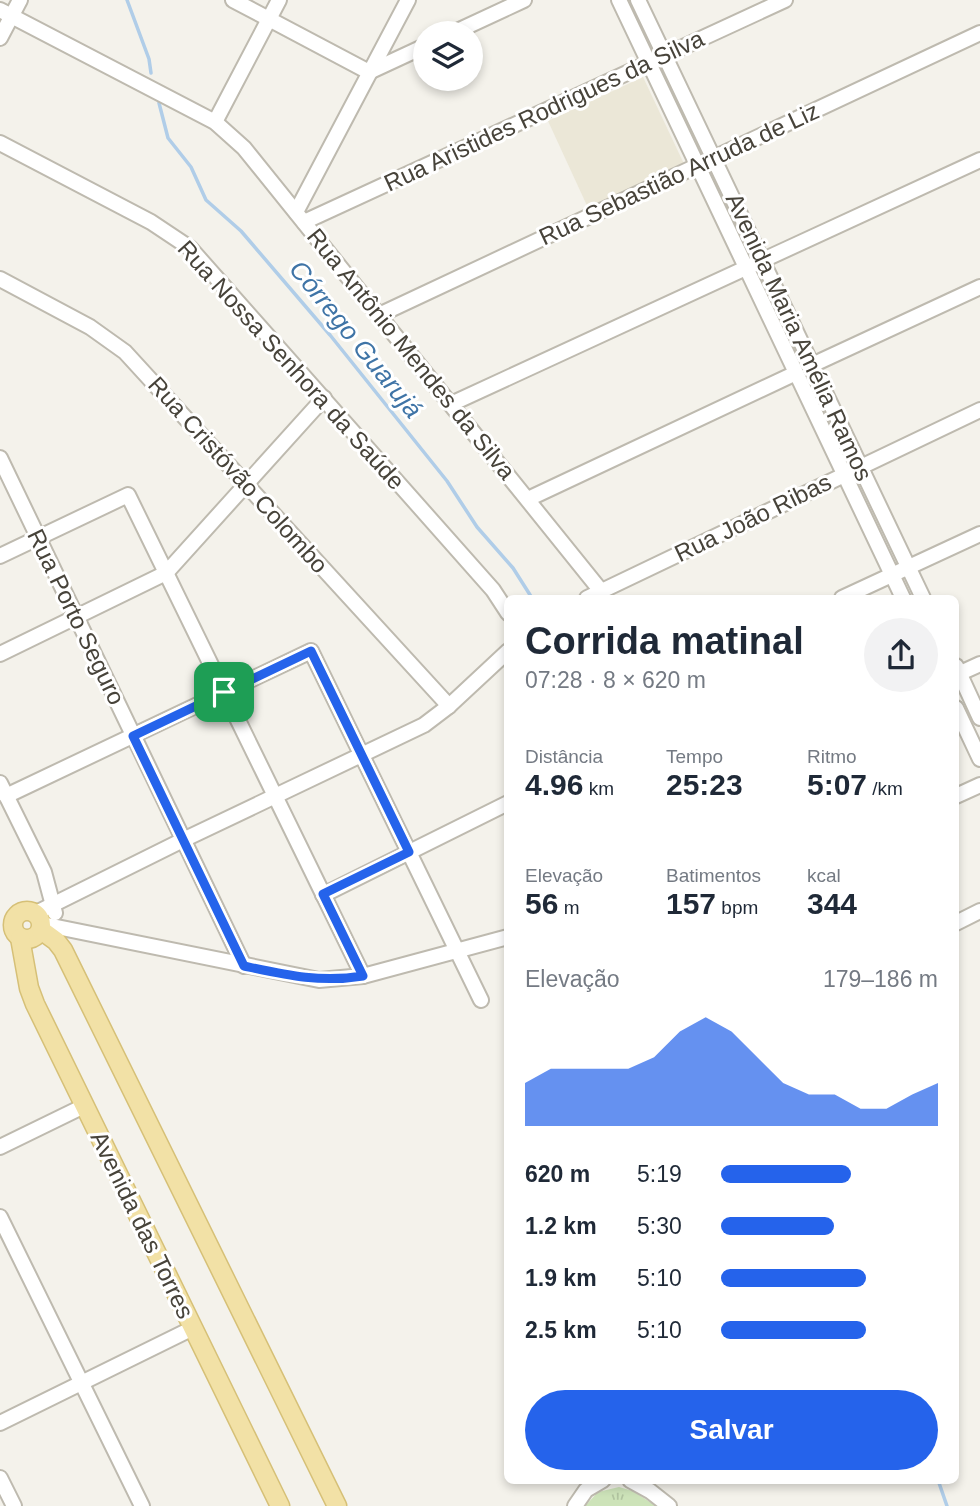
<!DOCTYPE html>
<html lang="pt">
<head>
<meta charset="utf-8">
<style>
	:root { --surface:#fff; --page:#f2f2f3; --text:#1f2937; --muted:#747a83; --accent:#2563eb }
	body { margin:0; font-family:Helvetica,sans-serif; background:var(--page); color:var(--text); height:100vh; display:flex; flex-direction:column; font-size:26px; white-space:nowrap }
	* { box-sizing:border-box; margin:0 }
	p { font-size:23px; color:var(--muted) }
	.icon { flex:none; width:38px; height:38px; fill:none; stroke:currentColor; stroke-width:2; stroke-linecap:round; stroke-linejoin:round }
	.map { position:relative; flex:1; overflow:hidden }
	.panel { position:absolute; left:504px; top:595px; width:455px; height:889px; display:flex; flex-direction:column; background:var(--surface); border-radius:10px; box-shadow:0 4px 10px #0003 }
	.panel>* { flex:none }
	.tools { position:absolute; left:413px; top:21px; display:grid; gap:14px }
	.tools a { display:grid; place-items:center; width:70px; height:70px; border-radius:50%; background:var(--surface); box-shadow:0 4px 10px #0003; font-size:35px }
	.pin { position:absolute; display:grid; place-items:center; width:60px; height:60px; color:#fff; margin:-30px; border-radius:14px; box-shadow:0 4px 10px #0006 }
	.round { display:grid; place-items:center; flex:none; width:74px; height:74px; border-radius:37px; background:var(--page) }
	.head { display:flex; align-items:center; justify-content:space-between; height:119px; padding:0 21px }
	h1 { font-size:38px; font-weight:700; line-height:52px }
	.metrics { display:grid; grid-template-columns:repeat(3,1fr); gap:10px; height:119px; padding:7px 21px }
	.metrics div { display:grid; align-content:center }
	.metrics b { font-size:30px; font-weight:700 }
	.metrics small { font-size:19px; font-weight:400 }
	.metrics p { font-size:19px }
	.chart { height:196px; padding:14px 21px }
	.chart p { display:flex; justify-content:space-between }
	.chart svg { width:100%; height:126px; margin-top:7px; fill:var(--accent); opacity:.7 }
	.primary-button { display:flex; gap:14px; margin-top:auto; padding:14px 21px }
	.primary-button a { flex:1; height:80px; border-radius:42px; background:var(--accent); color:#fff; font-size:28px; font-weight:700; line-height:80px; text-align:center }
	ul { padding:0 21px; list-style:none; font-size:23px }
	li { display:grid; grid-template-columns:112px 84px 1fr; align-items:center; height:52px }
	li i { height:18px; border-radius:9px; background:var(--accent) }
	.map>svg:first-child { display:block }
	.education { fill:#ebe7d7 }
	.grass { fill:url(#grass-tufts) }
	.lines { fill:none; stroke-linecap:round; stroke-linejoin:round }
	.stream { stroke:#b0cde8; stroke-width:3.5 }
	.minor-casing { stroke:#bebaaf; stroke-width:18 }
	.major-casing { stroke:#d6c077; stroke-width:21 }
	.minor { stroke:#fff; stroke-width:14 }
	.major { stroke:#f2e1a6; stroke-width:18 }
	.route-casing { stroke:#fff; stroke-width:14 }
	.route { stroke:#2563eb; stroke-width:9 }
	.labels { text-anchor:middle; stroke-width:6; stroke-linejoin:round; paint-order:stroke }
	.street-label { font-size:24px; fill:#47433a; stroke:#fff }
	.water-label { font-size:26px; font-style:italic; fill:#3f74a6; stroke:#fff }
</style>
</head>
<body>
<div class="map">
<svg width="980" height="1506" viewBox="0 0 980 1506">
	<defs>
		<pattern id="grass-tufts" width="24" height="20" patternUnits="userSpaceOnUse" patternTransform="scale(1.75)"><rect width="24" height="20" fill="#cde3b9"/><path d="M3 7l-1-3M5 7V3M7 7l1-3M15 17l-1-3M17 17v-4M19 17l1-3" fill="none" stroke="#b1c4a0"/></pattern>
	</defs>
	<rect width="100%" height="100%" fill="#f4f2eb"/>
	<polygon class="education" points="643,77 685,166 589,210 548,121"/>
	<polygon class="grass" points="619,1487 633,1491 656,1506 585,1506 598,1492"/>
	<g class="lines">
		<g class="stream">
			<polyline points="127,0 149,59 151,73"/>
			<polyline points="159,103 168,138 191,167 206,200 241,231 330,335 447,481 477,527 513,568 532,598"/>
			<polyline points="938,1480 947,1506"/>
		</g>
		<defs>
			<g id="minor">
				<polyline points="233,0 369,72 425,46"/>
				<polyline points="619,0 903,598"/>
				<polyline points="638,0 923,598"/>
				<polyline points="0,10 215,122 244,148 601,591"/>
				<polyline points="453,33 524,0"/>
				<polyline points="0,38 20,0"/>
				<polyline points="215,122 279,0"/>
				<polyline points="0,143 151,222 190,248 493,590 508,613"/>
				<polyline points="296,212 408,0"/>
				<polyline points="304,222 785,0"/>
				<polyline points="0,279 90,327 125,352 449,706"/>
				<polyline points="379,315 980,33"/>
				<polyline points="812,365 980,287"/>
				<polyline points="451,404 980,160"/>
				<polyline points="0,458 244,966"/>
				<polyline points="528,499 796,373"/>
				<polyline points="0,556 128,495 363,976"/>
				<polyline points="587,598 980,410"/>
				<polyline points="842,598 980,534"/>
				<polyline points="0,654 166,573 324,398"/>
				<polyline points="956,666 980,718"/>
				<polyline points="956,675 980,664"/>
				<polyline points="956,708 980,759"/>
				<polyline points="0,783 44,872 55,913"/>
				<polyline points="6,796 311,651 481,1000"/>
				<polyline points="956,796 980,785"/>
				<polyline points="323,895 508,803"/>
				<polyline points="36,913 183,840 424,725 449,706 508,651"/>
				<polyline points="956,923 980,911"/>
				<polyline points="42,924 319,980 363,976 508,937"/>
				<polyline points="0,1147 84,1106"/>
				<polyline points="0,1217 142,1506"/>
				<polyline points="0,1423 193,1328"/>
				<polyline points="0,1478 14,1506"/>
				<polyline points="630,1480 650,1491 669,1506"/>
				<polyline points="575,1506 586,1490 603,1480"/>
			</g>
			<g id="major">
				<circle cx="27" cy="925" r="14"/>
				<polyline points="41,930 56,941 63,950 337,1506"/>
				<polyline points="20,938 29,988 35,1004 280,1506"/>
			</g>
		</defs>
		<use href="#minor" class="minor-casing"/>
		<use href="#major" class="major-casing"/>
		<use href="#minor" class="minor"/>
		<use href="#major" class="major"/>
	</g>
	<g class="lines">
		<defs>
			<path id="route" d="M 311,651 L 409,852 L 323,894 L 363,976 C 320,983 286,975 244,966 L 133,736 Z"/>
		</defs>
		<use href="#route" class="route-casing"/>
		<use href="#route" class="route"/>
	</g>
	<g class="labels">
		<g class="street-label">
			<text transform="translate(544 111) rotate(-25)" y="8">Rua Aristides Rodrigues da Silva</text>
			<text transform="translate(679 174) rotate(-25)" y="8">Rua Sebastião Arruda de Liz</text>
			<text transform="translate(799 337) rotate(65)" y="8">Avenida Maria Amélia Ramos</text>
			<text transform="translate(411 354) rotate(51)" y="8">Rua Antônio Mendes da Silva</text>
			<text transform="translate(291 365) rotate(48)" y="8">Rua Nossa Senhora da Saúde</text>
			<text transform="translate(238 475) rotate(48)" y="8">Rua Cristóvão Colombo</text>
			<text transform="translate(753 518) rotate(-26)" y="8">Rua João Ribas</text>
			<text transform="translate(76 617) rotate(64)" y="8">Rua Porto Seguro</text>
			<text transform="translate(142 1225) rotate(64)" y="8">Avenida das Torres</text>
		</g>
		<g class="water-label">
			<text transform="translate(356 339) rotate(51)" y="9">Córrego Guarujá</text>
		</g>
	</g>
</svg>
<div class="tools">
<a><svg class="icon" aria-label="layers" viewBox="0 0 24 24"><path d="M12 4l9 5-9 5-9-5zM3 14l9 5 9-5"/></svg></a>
</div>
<div class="pin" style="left:224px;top:692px;background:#1e9e55"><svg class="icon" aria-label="arrive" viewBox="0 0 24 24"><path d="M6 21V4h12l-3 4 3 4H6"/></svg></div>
<section class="panel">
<div class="head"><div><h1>Corrida matinal</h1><p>07:28 · 8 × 620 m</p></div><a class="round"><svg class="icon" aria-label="share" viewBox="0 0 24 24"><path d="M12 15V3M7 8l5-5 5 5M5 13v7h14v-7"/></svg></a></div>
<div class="metrics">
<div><p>Distância</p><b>4.96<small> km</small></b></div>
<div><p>Tempo</p><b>25:23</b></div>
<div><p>Ritmo</p><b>5:07<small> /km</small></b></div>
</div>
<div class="metrics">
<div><p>Elevação</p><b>56<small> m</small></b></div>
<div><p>Batimentos</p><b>157<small> bpm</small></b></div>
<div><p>kcal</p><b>344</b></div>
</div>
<div class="chart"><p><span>Elevação</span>179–186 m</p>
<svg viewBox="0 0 160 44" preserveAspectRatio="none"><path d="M0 44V29L10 24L20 24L30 24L40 24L50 20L60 11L70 6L80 11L90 20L100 29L110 33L120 33L130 38L140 38L150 33L160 29V44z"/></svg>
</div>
<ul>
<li><b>620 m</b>5:19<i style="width:60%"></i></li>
<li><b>1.2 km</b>5:30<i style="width:52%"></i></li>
<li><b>1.9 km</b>5:10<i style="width:67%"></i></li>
<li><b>2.5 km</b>5:10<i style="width:67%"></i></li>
</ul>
<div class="primary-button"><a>Salvar</a></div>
</section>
</div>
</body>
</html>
